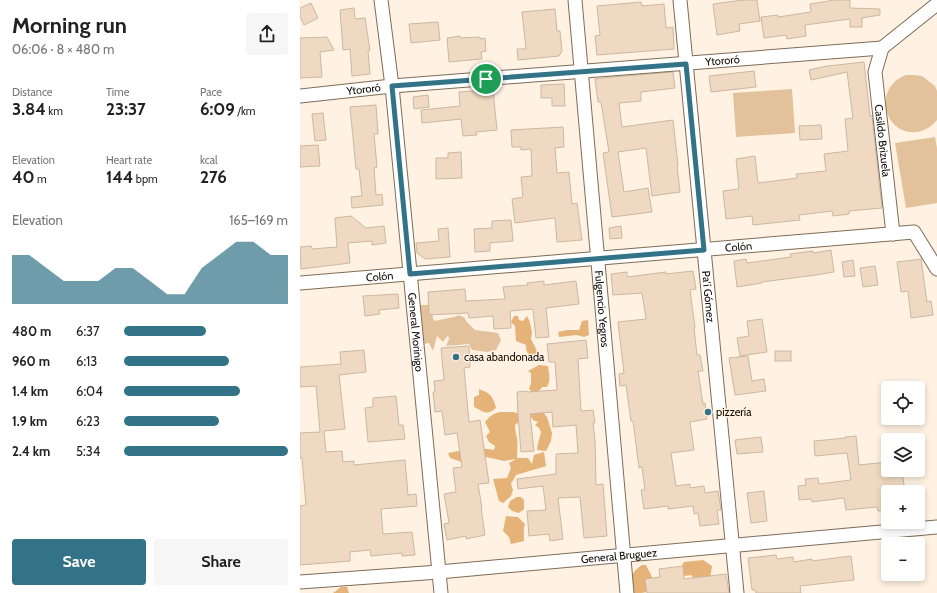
<!DOCTYPE html>
<html lang="en">
<head>
<meta charset="utf-8">
<style>
	:root { --surface:#fff; --page:#f6f6f6; --text:#222; --muted:#767676; --accent:#337387 }
	body { margin:0; font-family:Cabin,sans-serif; background:var(--page); color:var(--text); height:100vh; display:flex; flex-direction:column; font-size:15px; white-space:nowrap }
	* { box-sizing:border-box; margin:0 }
	p { font-size:13px; color:var(--muted) }
	.icon { flex:none; width:22px; height:22px; fill:none; stroke:currentColor; stroke-width:2; stroke-linecap:round; stroke-linejoin:round }
	.map { position:relative; flex:1; overflow:hidden }
	.details { display:flex; flex-direction:column; background:var(--surface); width:300px }
	.details>* { flex:none }
	.fabs { position:absolute; left:581px; top:381px; display:grid; gap:8px }
	.fabs a { display:grid; place-items:center; width:44px; height:44px; border-radius:4px; background:var(--surface); box-shadow:0 2px 6px #0003; font-size:20px }
	.pin { position:absolute; display:grid; place-items:center; width:34px; height:34px; color:#fff; margin:-17px; border:2px solid #fff; border-radius:50%; box-shadow:0 1px 4px #0007 }
	.round { display:grid; place-items:center; flex:none; width:42px; height:42px; border-radius:4px; background:var(--page) }
	.summary { display:flex; align-items:center; justify-content:space-between; height:68px; padding:0 12px }
	h1 { font-size:22px; font-weight:700; line-height:30px }
	.figures { display:grid; grid-template-columns:repeat(3,1fr); gap:6px; height:68px; padding:4px 12px }
	.figures div { display:grid; align-content:center }
	.figures b { font-size:17px; font-weight:700 }
	.figures small { font-size:11px; font-weight:400 }
	.figures p { font-size:11px }
	.chart { height:112px; padding:8px 12px }
	.chart p { display:flex; justify-content:space-between }
	.chart svg { width:100%; height:72px; margin-top:4px; fill:var(--accent); opacity:.7 }
	.cta { display:flex; gap:8px; margin-top:auto; padding:8px 12px }
	.cta a { flex:1; height:46px; border-radius:4px; background:var(--accent); color:#fff; font-size:16px; font-weight:700; line-height:46px; text-align:center }
	.cta a+a { background:var(--page); color:var(--text) }
	ul { padding:0 12px; list-style:none; font-size:13px }
	li { display:grid; grid-template-columns:64px 48px 1fr; align-items:center; height:30px }
	li i { height:10px; border-radius:5px; background:var(--accent) }
	main { display:flex; flex:1; min-height:0 }
	.map>svg:first-child { display:block }
	.green { fill:#e3c19b }
	.forest { fill:#e5b277 }
	.building { fill:#efd9c2; stroke:#ccb7a0 }
	.lines { fill:none; stroke-linecap:round; stroke-linejoin:round }
	.minor-casing { stroke:#7f6c57; stroke-width:15 }
	.minor { stroke:#fff; stroke-width:13 }
	.route-casing { stroke:#fff; stroke-width:8 }
	.route { stroke:#337387; stroke-width:5 }
	.poi-dot { fill:#337387; stroke:#fff2e3; stroke-width:1.5 }
	.labels { text-anchor:middle; stroke-width:3; stroke-linejoin:round; paint-order:stroke }
	.street-label { font-size:11px; fill:#110a04; stroke:#fff2e3 }
	.poi-label { font-size:11px; fill:#110a04; stroke:#fff2e3; text-anchor:start }
</style>
</head>
<body>
<main>
<section class="details">
<div class="summary"><div><h1>Morning run</h1><p>06:06 · 8 × 480 m</p></div><a class="round"><svg class="icon" aria-label="share" viewBox="0 0 24 24"><path d="M12 15V3M7 8l5-5 5 5M5 13v7h14v-7"/></svg></a></div>
<div class="figures">
<div><p>Distance</p><b>3.84<small> km</small></b></div>
<div><p>Time</p><b>23:37</b></div>
<div><p>Pace</p><b>6:09<small> /km</small></b></div>
</div>
<div class="figures">
<div><p>Elevation</p><b>40<small> m</small></b></div>
<div><p>Heart rate</p><b>144<small> bpm</small></b></div>
<div><p>kcal</p><b>276</b></div>
</div>
<div class="chart"><p><span>Elevation</span>165–169 m</p>
<svg viewBox="0 0 160 44" preserveAspectRatio="none"><path d="M0 44V14L10 14L20 22L30 30L40 30L50 30L60 22L70 22L80 30L90 38L100 38L110 22L120 14L130 6L140 6L150 14L160 14V44z"/></svg>
</div>
<ul>
<li><b>480 m</b>6:37<i style="width:50%"></i></li>
<li><b>960 m</b>6:13<i style="width:64%"></i></li>
<li><b>1.4 km</b>6:04<i style="width:71%"></i></li>
<li><b>1.9 km</b>6:23<i style="width:58%"></i></li>
<li><b>2.4 km</b>5:34<i style="width:100%"></i></li>
</ul>
<div class="cta"><a>Save</a><a>Share</a></div>
</section>
<div class="map">
<svg width="637" height="593" viewBox="0 0 637 593">
	<rect width="100%" height="100%" fill="#fff2e3"/>
	<g class="green">
		<path d="M 606,75 L 613,75 L 622,76 L 635,86 L 637,91 L 637,120 C 631,127 625,131 616,132 C 584,135 572,88 606,75 Z"/>
		<polygon points="492,89 495,133 436,137 433,93"/>
		<polygon points="635,137 637,148 637,203 606,208 595,143"/>
		<polygon points="119,305 129,305 134,321 154,317 159,315 165,318 166,321 175,330 198,333 201,340 196,350 187,352 172,350 169,344 146,346 149,339 148,335 143,342 137,336 133,351 129,343 123,344"/>
	</g>
	<g class="forest">
		<polygon points="214,316 218,316 219,320 223,321 227,316 229,320 231,327 232,333 231,339 238,353 235,359 230,359 226,349 226,345 216,341 215,326 211,322"/>
		<polygon points="288,320 289,335 284,337 277,335 259,337 258,332 267,330 279,330 282,321"/>
		<path d="M 239,365 L 248,366 C 249,375 251,380 247,387 L 242,387 L 240,390 L 234,393 L 241,410 L 247,417 L 252,433 L 251,441 L 246,451 L 237,450 C 237,444 240,438 241,432 L 239,428 L 235,425 L 238,422 L 233,420 L 229,413 L 233,393 L 229,389 C 232,383 231,379 231,373 L 228,371 Z"/>
		<path d="M 179,389 C 190,393 193,396 196,408 C 187,416 184,412 174,407 L 174,397 L 179,395 Z"/>
		<path d="M 201,412 L 213,412 L 220,414 L 221,420 L 215,425 C 215,430 216,434 217,438 C 218,444 217,452 217,458 L 228,458 L 232,464 L 234,455 L 244,452 L 246,466 L 216,475 L 211,484 L 213,490 L 211,496 L 203,503 L 199,501 L 193,479 L 207,478 L 211,468 L 209,463 L 216,459 L 204,461 L 182,456 L 168,464 L 150,458 L 148,453 C 163,450 179,447 194,450 L 195,446 L 189,442 L 186,436 L 190,432 L 185,422 C 190,416 193,413 201,412 Z"/>
		<polygon points="217,497 221,497 224,500 224,509 219,513 212,511 208,507 210,501"/>
		<path d="M 206,516 L 218,517 L 225,524 C 223,530 224,535 224,541 L 211,544 L 209,537 L 203,531 Z"/>
		<polygon points="403,560 412,566 411,573 409,579 395,580 391,575 385,576 381,572 381,567 384,562"/>
		<path d="M 342,565 L 346,565 L 353,579 C 349,593 349,593 334,593 L 332,592 C 330,579 330,573 342,565 Z"/>
		<polygon points="41,587 47,587 49,593 33,593"/>
	</g>
	<g class="building">
		<polygon points="443,0 457,0 460,21 439,24 440,31 417,35 413,4"/>
		<polygon points="535,0 550,0 550,8 580,9 580,15 562,18 562,27 550,27 550,19 505,25 506,36 487,39 486,35 464,38 461,17 478,15 478,17 511,12 510,4"/>
		<polygon points="341,2 342,6 364,4 366,28 373,27 374,49 297,55 295,36 300,35 297,6"/>
		<polygon points="11,3 18,18 4,25 0,17 0,8"/>
		<polygon points="54,8 55,19 65,18 70,50 68,51 70,74 52,76 50,49 43,50 40,10"/>
		<polygon points="255,9 257,31 260,31 262,51 259,56 218,60 217,49 226,49 222,12"/>
		<polygon points="138,22 140,40 111,43 109,24"/>
		<polygon points="160,36 160,38 180,37 180,39 185,38 186,51 181,52 182,59 149,62 147,38"/>
		<polygon points="27,37 34,50 20,52 22,77 0,78 0,38"/>
		<polygon points="564,62 570,116 572,116 582,208 549,211 549,214 533,216 532,211 499,215 500,220 453,225 452,216 426,219 423,191 439,189 436,159 455,156 458,183 497,178 496,174 526,171 524,154 548,151 545,119 553,118 547,72 511,80 509,70 527,66 528,66"/>
		<polygon points="454,71 456,87 411,92 409,76"/>
		<polygon points="373,72 375,88 341,92 341,101 319,103 322,127 373,120 378,165 377,165 380,192 352,196 346,148 318,152 324,192 348,188 352,212 312,217 303,153 309,152 301,102 298,102 295,79 312,77"/>
		<polygon points="264,84 265,106 252,106 252,98 241,98 241,85"/>
		<polygon points="193,90 197,130 176,132 177,135 163,136 161,119 122,123 121,110 160,106 159,92 173,91 173,92"/>
		<polygon points="128,95 129,107 114,109 113,97"/>
		<polygon points="76,105 78,134 74,134 77,167 74,168 76,195 82,194 83,205 52,208 51,197 62,196 59,169 56,169 50,107"/>
		<polygon points="23,113 26,140 15,141 12,114"/>
		<polygon points="521,125 522,139 500,140 499,126"/>
		<polygon points="263,127 264,147 255,148 257,173 269,172 272,204 277,203 282,240 257,242 255,218 215,223 212,199 223,197 221,177 232,176 231,149 221,150 221,147 212,147 211,130"/>
		<polygon points="18,145 20,166 0,167 0,146"/>
		<polygon points="161,152 162,178 136,179 136,158 148,158 148,153"/>
		<polygon points="51,216 66,228 84,226 86,243 72,245 72,241 48,243 50,263 1,269 0,247 11,246 12,249 37,247 35,218"/>
		<polygon points="211,220 213,241 190,243 190,251 175,252 174,229 192,228 192,221"/>
		<polygon points="321,226 322,238 310,239 309,228"/>
		<polygon points="148,228 150,257 125,259 117,253 116,243 139,241 138,229"/>
		<polygon points="531,250 534,272 516,275 462,282 462,283 437,287 434,261 446,259 447,263 491,257 490,254 513,251 513,253"/>
		<polygon points="621,259 627,302 631,301 633,315 611,318 608,291 601,292 597,262"/>
		<polygon points="553,260 555,276 544,277 542,262"/>
		<polygon points="575,266 578,285 563,287 560,268"/>
		<polygon points="393,271 396,289 390,290 395,328 394,328 397,355 400,355 403,371 398,371 403,404 405,403 407,419 390,422 394,450 371,453 376,486 390,484 390,488 404,486 405,493 418,491 421,510 417,510 419,524 400,526 398,513 394,514 393,506 368,509 368,506 344,509 341,490 345,490 342,467 339,468 333,421 331,421 326,385 320,386 319,374 324,373 318,322 346,319 342,293 313,295 311,274 327,272 327,277 366,272 366,274"/>
		<polygon points="244,281 244,285 276,281 279,304 246,308 249,337 236,338 233,309 210,311 211,328 194,329 193,316 169,318 168,313 129,315 128,292 165,289 166,301 205,299 203,287 228,285 227,283"/>
		<polygon points="98,294 99,308 79,310 80,314 65,316 63,296"/>
		<polygon points="462,319 467,352 440,356 437,338 449,336 447,321"/>
		<polygon points="286,340 288,358 278,359 281,411 293,410 295,423 293,423 295,440 296,485 303,484 307,536 284,538 280,497 258,498 263,539 250,541 249,534 229,536 227,511 246,510 243,486 218,489 217,479 256,474 256,454 278,453 276,425 253,427 252,412 230,414 234,451 221,452 218,415 217,392 227,391 227,392 257,390 255,362 249,362 247,344"/>
		<polygon points="169,346 170,367 164,368 169,422 180,420 189,483 178,484 182,508 181,508 185,535 166,539 166,536 147,540 144,524 149,523 144,494 156,492 153,468 162,467 157,433 145,435 142,411 135,412 133,392 135,392 134,381 144,380 141,348"/>
		<polygon points="64,350 66,372 39,375 45,429 24,431 26,452 42,451 43,462 54,461 54,465 105,460 108,495 116,494 117,506 81,509 83,534 112,532 115,555 102,556 102,553 71,556 70,550 50,552 50,561 0,565 0,506 6,505 2,458 0,458 0,433 20,432 16,386 0,387 0,367 41,364 40,352"/>
		<rect x="475" y="351" width="16" height="10"/>
		<polygon points="448,356 452,381 464,379 466,391 435,395 429,358"/>
		<polygon points="96,396 99,425 103,425 105,439 68,442 65,408 73,407 73,398"/>
		<polygon points="556,436 559,465 588,462 588,470 602,470 605,492 588,492 588,510 578,511 577,507 546,510 544,498 512,502 511,499 499,500 498,486 506,485 505,479 518,478 519,484 551,480 547,453 515,456 514,441 546,438 545,437"/>
		<polygon points="461,437 463,452 437,454 435,440"/>
		<polygon points="464,491 467,521 451,523 447,493"/>
		<polygon points="476,555 477,559 493,557 494,562 512,559 512,561 551,556 554,580 500,586 501,593 456,593 455,590 452,590 448,558"/>
		<polygon points="383,566 384,579 426,574 429,593 347,593 345,579 360,577 359,569"/>
	</g>
	<g class="lines">
		<defs>
			<g id="minor">
				<path id="s1" d="M 81,0 L 92,86 L 141,593"/>
				<path id="s2" d="M 275,0 L 327,593"/>
				<path id="s3" d="M 380,0 L 437,593"/>
				<path id="s4" d="M 582,48 L 575,72 L 593,234"/>
				<polyline points="582,48 637,4"/>
				<path id="s5" d="M 0,96 L 92,86 L 582,48"/>
				<path id="s6" d="M 0,283 L 614,232 L 637,269"/>
				<path id="s7" d="M 0,582 L 139,572 L 637,527"/>
			</g>
		</defs>
		<use href="#minor" class="minor-casing"/>
		<use href="#minor" class="minor"/>
	</g>
	<g class="lines">
		<defs>
			<polygon id="route" points="386,64 404,250 110,274 92,86"/>
		</defs>
		<use href="#route" class="route-casing"/>
		<use href="#route" class="route"/>
	</g>
	<g class="poi-dot">
		<circle cx="156" cy="357" r="4"/>
		<circle cx="408" cy="412" r="4"/>
	</g>
	<g class="labels">
		<g class="street-label">
			<text dy="4" stroke="none"><textPath href="#s5" startOffset="424">Ytororó</textPath></text>
			<text dy="4" stroke="none"><textPath href="#s5" startOffset="64">Ytororó</textPath></text>
			<text dy="4" stroke="none"><textPath href="#s4" startOffset="94">Casildo Brizuela</textPath></text>
			<text dy="4" stroke="none"><textPath href="#s6" startOffset="440">Colón</textPath></text>
			<text dy="4" stroke="none"><textPath href="#s6" startOffset="80">Colón</textPath></text>
			<text dy="4" stroke="none"><textPath href="#s3" startOffset="298">Pa'í Gómez</textPath></text>
			<text dy="4" stroke="none"><textPath href="#s2" startOffset="310">Fulgencio Yegros</textPath></text>
			<text dy="4" stroke="none"><textPath href="#s1" startOffset="334">General Morinigo</textPath></text>
			<text dy="4" stroke="none"><textPath href="#s7" startOffset="320">General Bruguez</textPath></text>
		</g>
		<g class="poi-label">
			<text x="164" y="361">casa abandonada</text>
			<text x="416" y="416">pizzería</text>
		</g>
	</g>
</svg>
<div class="fabs">
<a><svg class="icon" aria-label="locate" viewBox="0 0 24 24"><circle cx="12" cy="12" r="6"/><path d="M12 2v4M12 18v4M2 12h4M18 12h4"/></svg></a>
<a><svg class="icon" aria-label="layers" viewBox="0 0 24 24"><path d="M12 4l9 5-9 5-9-5zM3 14l9 5 9-5"/></svg></a>
<a>+</a>
<a>−</a>
</div>
<div class="pin" style="left:186px;top:79px;background:#1e9e55"><svg class="icon" aria-label="arrive" viewBox="0 0 24 24"><path d="M6 21V4h12l-3 4 3 4H6"/></svg></div>
</div>
</main>
</body>
</html>
